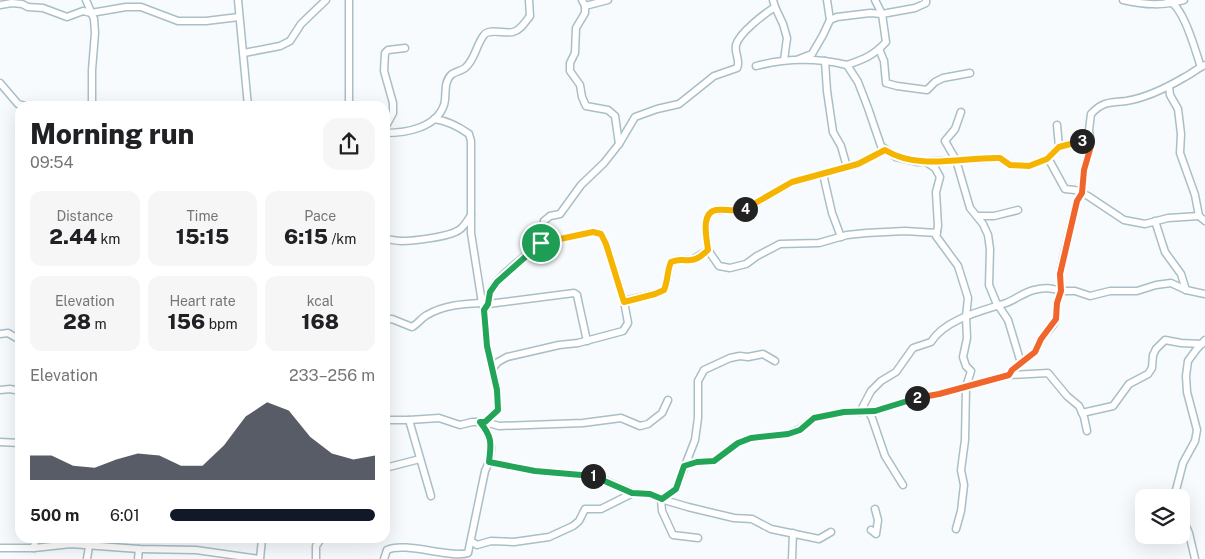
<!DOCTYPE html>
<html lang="en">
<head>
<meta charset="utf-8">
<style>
	:root { --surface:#fff; --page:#f6f6f6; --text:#202124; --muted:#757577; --accent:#111827 }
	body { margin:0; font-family:"Public Sans",sans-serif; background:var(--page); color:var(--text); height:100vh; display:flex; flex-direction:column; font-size:19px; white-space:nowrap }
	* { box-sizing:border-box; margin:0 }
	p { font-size:16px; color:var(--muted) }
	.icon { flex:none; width:28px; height:28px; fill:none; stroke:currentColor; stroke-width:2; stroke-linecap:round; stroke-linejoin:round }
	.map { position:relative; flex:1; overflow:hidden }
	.side { position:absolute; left:15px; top:101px; width:375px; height:442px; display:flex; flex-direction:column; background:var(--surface); border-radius:15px; box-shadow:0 5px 20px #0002 }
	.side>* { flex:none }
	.tools { position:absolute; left:1135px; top:489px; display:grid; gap:10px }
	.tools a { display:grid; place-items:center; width:55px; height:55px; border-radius:10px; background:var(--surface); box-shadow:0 5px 20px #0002; font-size:25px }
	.pin { position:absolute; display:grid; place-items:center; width:42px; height:42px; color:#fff; margin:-21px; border:2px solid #fff; border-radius:50%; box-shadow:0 1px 5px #0007 }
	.km { position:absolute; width:25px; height:25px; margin:-12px; border-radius:50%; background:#222; color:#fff; font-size:14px; line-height:25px; text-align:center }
	.round { display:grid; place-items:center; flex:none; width:52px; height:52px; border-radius:15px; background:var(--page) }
	.overview { display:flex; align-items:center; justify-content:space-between; height:85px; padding:0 15px }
	h1 { font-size:28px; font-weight:800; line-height:38px }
	.figures { display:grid; grid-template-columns:repeat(3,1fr); gap:8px; height:85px; padding:5px 15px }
	.figures div { display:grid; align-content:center; border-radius:12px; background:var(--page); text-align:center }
	.figures b { font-size:21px; font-weight:800 }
	.figures small { font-size:14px; font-weight:400 }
	.figures p { font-size:14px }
	.chart { height:140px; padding:10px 15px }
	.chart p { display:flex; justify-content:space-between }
	.chart svg { width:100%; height:90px; margin-top:5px; fill:var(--accent); opacity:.7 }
	ul { padding:0 15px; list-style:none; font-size:16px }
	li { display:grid; grid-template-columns:80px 60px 1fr; align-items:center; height:38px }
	li i { height:12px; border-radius:6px; background:var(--accent) }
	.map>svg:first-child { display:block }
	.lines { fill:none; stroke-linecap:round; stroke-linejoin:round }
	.minor-casing { stroke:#a9bfc7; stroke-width:9 }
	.minor { stroke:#fff; stroke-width:6 }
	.split-1-casing { stroke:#fff; stroke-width:10 }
	.split-2-casing { stroke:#fff; stroke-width:10 }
	.split-3-casing { stroke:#fff; stroke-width:10 }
	.split-4-casing { stroke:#fff; stroke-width:10 }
	.split-5-casing { stroke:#fff; stroke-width:10 }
	.split-1 { stroke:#22a559; stroke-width:6 }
	.split-2 { stroke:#22a559; stroke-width:6 }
	.split-3 { stroke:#f0652b; stroke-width:6 }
	.split-4 { stroke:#f5b400; stroke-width:6 }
	.split-5 { stroke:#f5b400; stroke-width:6 }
</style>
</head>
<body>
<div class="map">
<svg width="1205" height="559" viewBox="0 0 1205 559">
	<rect width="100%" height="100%" fill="#f7fbfd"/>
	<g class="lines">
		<defs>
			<g id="minor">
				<polyline points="86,0 94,19 95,33 92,70 92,106"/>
				<polyline points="238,0 248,106"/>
				<polyline points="349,0 349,106"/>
				<polyline points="582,0 585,6 585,13 576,28 575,53 570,63 570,71 580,85 582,97 586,106 608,110 615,116 619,144"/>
				<polyline points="827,0 830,20"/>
				<path d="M 875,0 L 882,14 L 886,42 C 873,56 864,59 847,65 L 858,82 L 868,108 L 881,146 L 896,157 L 918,162 L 956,160 L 970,208 L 983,224 L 988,235 L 990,249 L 989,285 L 996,302 L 1008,320 L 1021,363"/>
				<path d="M 1123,0 C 1145,5 1163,6 1184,0"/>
				<path d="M 1168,0 C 1184,7 1195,50 1201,67"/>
				<polyline points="0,5 12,3 22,4 28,7 43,8 67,17 83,11 91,13 126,7 141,7 178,21 206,21 239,17"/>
				<polyline points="585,6 608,0"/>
				<polyline points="775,7 783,24 787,38 784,60"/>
				<polyline points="879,49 884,61 886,83 897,86 927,90 935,82 943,78 970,73"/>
				<polyline points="244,53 280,46 290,41 301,24 326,0"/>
				<polyline points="799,59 812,54 823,35 830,20 837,17 870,13 882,14 915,8 926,3 926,0"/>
				<polyline points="825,61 827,91 833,132 841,146 847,167"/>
				<path d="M 756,66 C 786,58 817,58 847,65"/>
				<polyline points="0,83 18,104 26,106"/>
				<polyline points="1169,86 1170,95 1178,109 1181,134 1180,153 1195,195 1199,216 1205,221"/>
				<polyline points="961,112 955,129 945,141 956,160 1000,158 1011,165 1029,166 1047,159 1059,147 1057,125"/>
				<path d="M 434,119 C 448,121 458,126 469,134 L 471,141 L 471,233 L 482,303 L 484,310 L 487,346 L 497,389 L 498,410 L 485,422"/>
				<polyline points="385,128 393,113 393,103 384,71 385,53 388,50 405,48"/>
				<path d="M 385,133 C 406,133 436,128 444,105 C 447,95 443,83 451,75 C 454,72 461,71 465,68 C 475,60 476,45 484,35 C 489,28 505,34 513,32 C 521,30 525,22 530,16 L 529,0"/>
				<polyline points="1059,147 1089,139"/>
				<polyline points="1048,158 1065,189 1075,190 1088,196 1124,220 1145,224 1168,218 1199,216"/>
				<polyline points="926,162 935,168 940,177 936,192 938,226 936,236 958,266 968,298 966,317 967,338 963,357 966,366 971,371 966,387 965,440 961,470 964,485 961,511 956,529"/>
				<polyline points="823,174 832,213 841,237"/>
				<polyline points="977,216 994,216 1018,210"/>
				<polyline points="1155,221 1165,252 1181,274 1186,290"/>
				<path d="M 385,239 C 390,239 395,241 401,241 C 413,241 449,237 459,230 C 464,227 468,220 471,215"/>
				<polyline points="708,250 719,266 730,268 746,264 757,256 780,244 819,243 847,235 866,233 905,231 937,233"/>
				<path d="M 624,301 L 655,294 L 664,290 C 673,270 661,256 692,260 L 708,250 C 707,238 700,211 718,210 C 728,210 737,211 746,209 L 792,182 L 858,164 L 885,150"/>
				<polyline points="488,304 574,293 577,295 578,300 587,341"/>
				<path d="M 484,310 C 488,304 487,298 490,292 C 497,276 528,254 541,243 L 541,235 L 544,221 L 550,216 L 560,214 L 581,185 L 604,163 L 619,144 L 635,117 L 657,109 L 679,104 L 714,76 L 737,68 C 741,61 734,53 736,45 C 739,33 764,14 775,7 L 773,0"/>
				<path d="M 385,320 L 392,319 L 412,327 C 418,324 421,318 427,315 C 444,305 462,304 482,303"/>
				<polyline points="0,334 8,333 20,340"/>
				<polyline points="492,369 498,362 507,357 559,345 578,343 623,331 628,323 624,301 606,244 601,234 593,232 541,243"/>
				<polyline points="1009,375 1012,370 1035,352 1041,339 1053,325 1056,319 1057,303 1061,291 1075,291 1090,296 1110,291 1137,291 1156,285 1171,283 1186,290 1205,294"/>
				<polyline points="0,390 10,389 20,391"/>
				<polyline points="868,411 872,418 885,456 903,485"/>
				<path d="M 860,412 L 871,391 L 881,381 L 896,372 L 913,348 L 931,342 C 945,319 982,311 1006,303 C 1015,300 1024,292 1034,290 C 1044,287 1051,288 1061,291 L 1060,274 L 1063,258 L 1077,201 L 1082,193 L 1084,170 L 1091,146 L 1089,130 L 1091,114 C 1103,101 1110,103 1126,101 C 1146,98 1168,87 1185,77 C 1193,73 1196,69 1205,65"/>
				<polyline points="1082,413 1113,406 1129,384 1148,374 1152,368 1153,355 1156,349 1165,340 1181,343 1202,344"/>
				<polyline points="385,420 409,420 439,418 460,425 472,422 485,422 499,426 583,423 621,418 640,426 648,424 662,413 668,400"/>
				<polyline points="409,420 431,496"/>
				<polyline points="0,442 20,443"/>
				<polyline points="489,462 535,471 595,476 633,493 650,494 661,499 688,507 734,518 752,519 771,529 819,539 831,532"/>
				<polyline points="684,466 697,462 714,461 738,443 751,438 788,434 800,429 814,418 844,412 875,411 920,397 939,394 1009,375 1048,373 1067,396 1079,406 1084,417 1087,431"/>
				<polyline points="385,468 420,459"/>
				<polyline points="1176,498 1176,490 1183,463 1195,441 1197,430 1187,392 1186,376 1188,361 1196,350 1205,340"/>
				<polyline points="1181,515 1189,533 1195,559"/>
				<polyline points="871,530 876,534 878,520 875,509"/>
				<polyline points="698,538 673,535 662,511 661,499 676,489 695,440 698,418 698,381 704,370 730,358 740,356 748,357 763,354 775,361"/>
				<polyline points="471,541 477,545 491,541 514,542 549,537 573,526 579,521 585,509 601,509 633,493"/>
				<polyline points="0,548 34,548 71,544 139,549 196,550 260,559"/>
				<polyline points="34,548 35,539"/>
				<polyline points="87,559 89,546"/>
				<polyline points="138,559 139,549"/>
				<polyline points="260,559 262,539"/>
				<polyline points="316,559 316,546 321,539"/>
				<path d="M 384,559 L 387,550 C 404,541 452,559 468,553 L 485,471 C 494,453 493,438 480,422"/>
				<polyline points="792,559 793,533"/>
			</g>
		</defs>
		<use href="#minor" class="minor-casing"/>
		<use href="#minor" class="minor"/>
	</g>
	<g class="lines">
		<defs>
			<path id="split-1" d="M 541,243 L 497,282 L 490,292 L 488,304 L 484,310 L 487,346 L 497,390 L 498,410 L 485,422 L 480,422 C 493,438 491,444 489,462 L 535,471 L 593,476"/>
			<polyline id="split-2" points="593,476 632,493 650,494 662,499 676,489 684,466 697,462 714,461 738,443 751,438 788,434 800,430 814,418 844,412 875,411 917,398"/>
			<polyline id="split-3" points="917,398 939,394 1009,375 1012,370 1035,352 1041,339 1056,319 1057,303 1061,291 1060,274 1077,201 1082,193 1084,170 1091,146 1089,139 1082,141"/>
			<path id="split-4" d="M 745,209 L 792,182 L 858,164 L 885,150 C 919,171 962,157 1000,158 L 1010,165 L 1029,166 L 1047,159 L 1059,147 L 1082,141"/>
			<path id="split-5" d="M 541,243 L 593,232 L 601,234 L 606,244 L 624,302 L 655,294 L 664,290 C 668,281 667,271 671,262 C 681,258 681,261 691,260 C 698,260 703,254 708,250 C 707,239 700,213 716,210 C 726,209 735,212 745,209"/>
		</defs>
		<use href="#split-1" class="split-1-casing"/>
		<use href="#split-2" class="split-2-casing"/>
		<use href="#split-3" class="split-3-casing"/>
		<use href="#split-4" class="split-4-casing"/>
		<use href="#split-5" class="split-5-casing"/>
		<use href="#split-1" class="split-1"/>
		<use href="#split-2" class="split-2"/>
		<use href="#split-3" class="split-3"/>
		<use href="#split-4" class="split-4"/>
		<use href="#split-5" class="split-5"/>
	</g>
</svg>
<div class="tools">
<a><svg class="icon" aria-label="layers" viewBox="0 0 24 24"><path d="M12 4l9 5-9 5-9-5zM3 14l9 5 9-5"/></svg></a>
</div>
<div class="pin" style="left:541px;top:243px;background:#1e9e55"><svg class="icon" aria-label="arrive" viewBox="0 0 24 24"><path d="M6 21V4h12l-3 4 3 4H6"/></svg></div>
<b class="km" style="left:593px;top:476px">1</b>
<b class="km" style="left:917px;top:398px">2</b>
<b class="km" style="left:1082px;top:141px">3</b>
<b class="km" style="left:745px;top:209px">4</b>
<section class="side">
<div class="overview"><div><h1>Morning run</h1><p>09:54</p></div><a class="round"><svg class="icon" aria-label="share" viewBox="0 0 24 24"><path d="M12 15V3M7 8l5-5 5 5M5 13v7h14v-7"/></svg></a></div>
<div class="figures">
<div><p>Distance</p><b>2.44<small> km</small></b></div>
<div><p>Time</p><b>15:15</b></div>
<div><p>Pace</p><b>6:15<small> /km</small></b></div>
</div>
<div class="figures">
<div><p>Elevation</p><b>28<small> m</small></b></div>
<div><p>Heart rate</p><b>156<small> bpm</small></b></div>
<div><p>kcal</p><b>168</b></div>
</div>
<div class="chart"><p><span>Elevation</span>233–256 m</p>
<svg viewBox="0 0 160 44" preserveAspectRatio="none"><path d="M0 44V32L10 32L20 37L30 38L40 34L50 31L60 32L70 37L80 37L90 27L100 13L110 6L120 10L130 23L140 31L150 34L160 32V44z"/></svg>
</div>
<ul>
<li><b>500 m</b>6:01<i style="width:100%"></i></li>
</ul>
</section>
</div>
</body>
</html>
